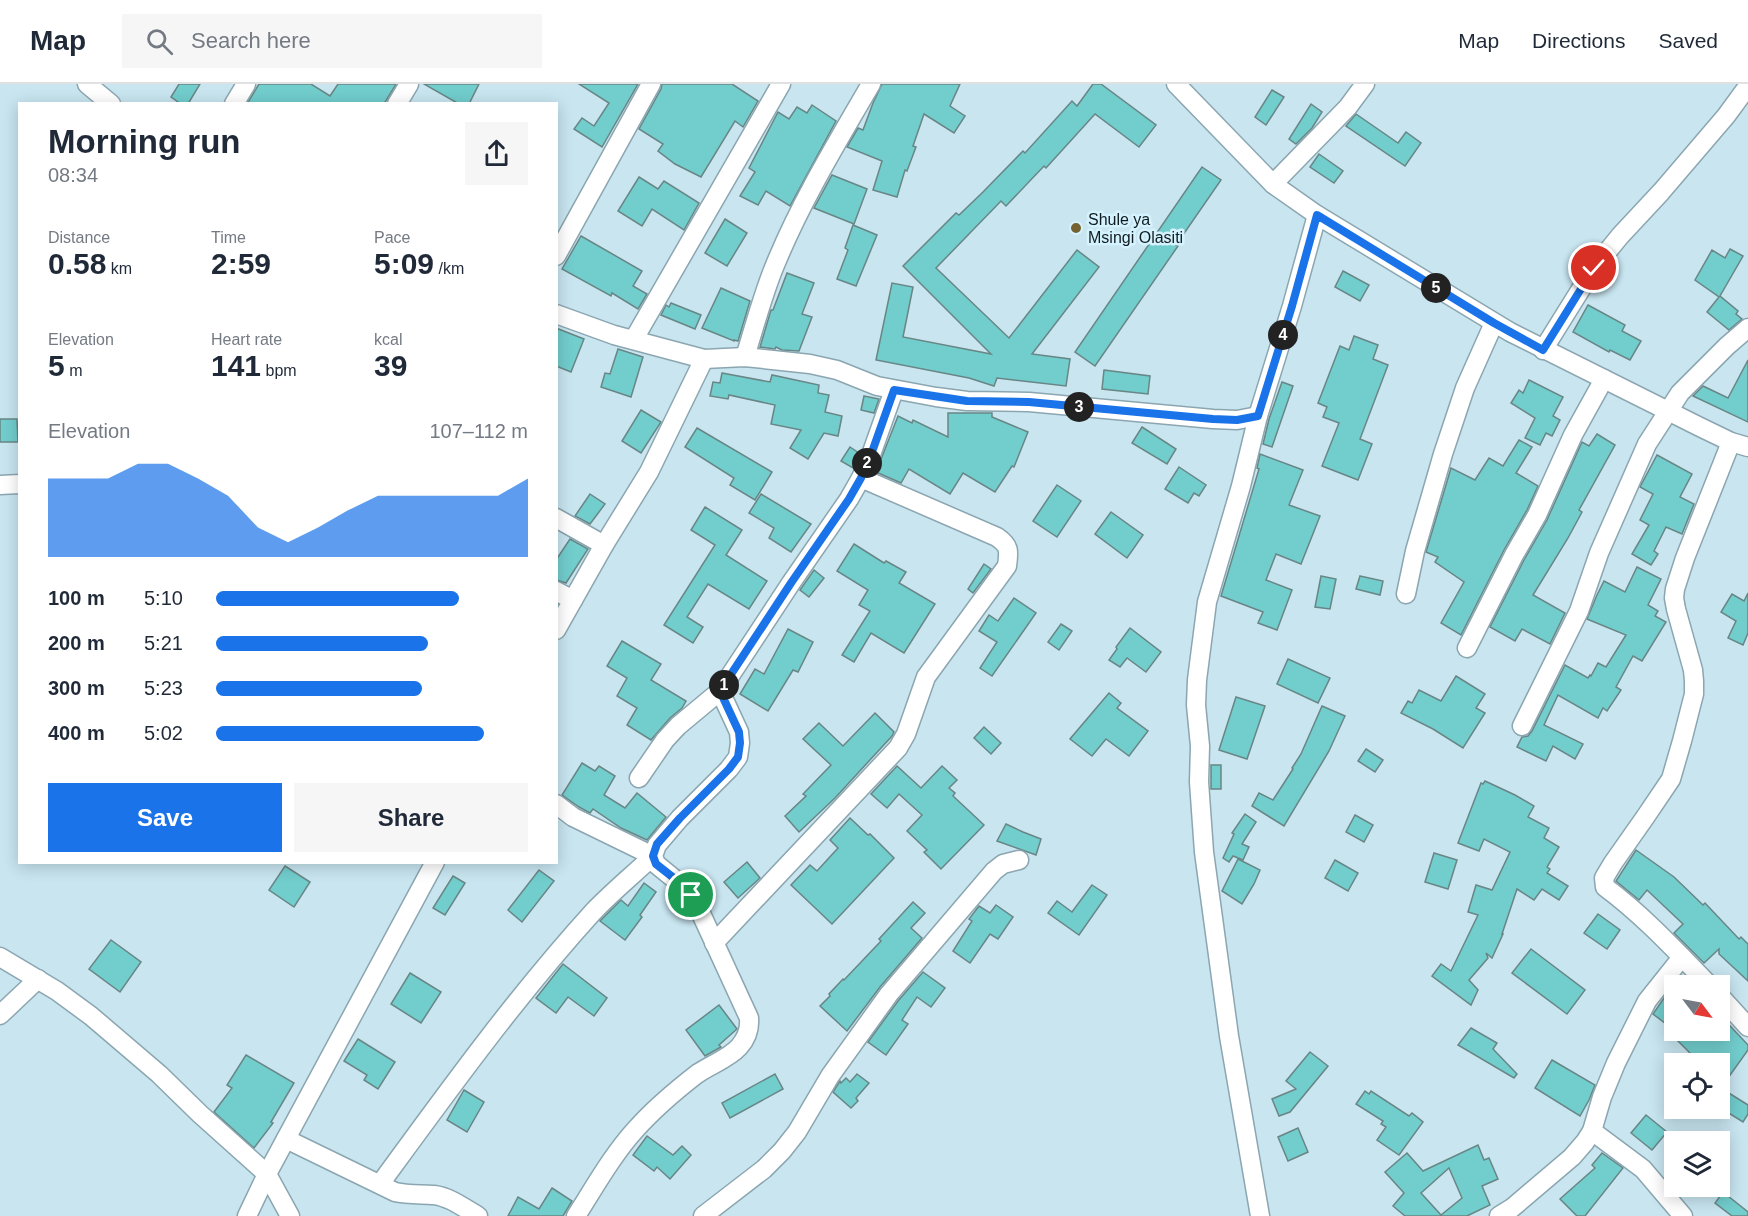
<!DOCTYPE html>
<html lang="en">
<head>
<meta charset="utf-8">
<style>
	:root { --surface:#fff; --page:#f6f6f7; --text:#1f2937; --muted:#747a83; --line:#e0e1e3; --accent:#1a73e8 }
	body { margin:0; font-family:Arial,sans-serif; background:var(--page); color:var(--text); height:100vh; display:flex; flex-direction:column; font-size:22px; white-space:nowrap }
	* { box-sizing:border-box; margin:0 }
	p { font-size:20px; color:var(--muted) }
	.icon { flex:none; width:33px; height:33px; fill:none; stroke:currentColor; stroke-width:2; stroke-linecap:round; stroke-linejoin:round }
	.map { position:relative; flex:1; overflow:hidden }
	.side { position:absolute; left:18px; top:18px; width:540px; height:762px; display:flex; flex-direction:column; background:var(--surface); border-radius:0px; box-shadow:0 3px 15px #0003 }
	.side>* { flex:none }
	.needle { width:39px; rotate:122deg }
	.controls { position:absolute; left:1664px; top:891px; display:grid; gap:12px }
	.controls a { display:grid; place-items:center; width:66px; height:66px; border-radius:0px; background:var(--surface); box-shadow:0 3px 15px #0003; font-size:30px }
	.pin { position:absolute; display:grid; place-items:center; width:51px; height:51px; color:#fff; margin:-26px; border:3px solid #fff; border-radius:50%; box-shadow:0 2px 6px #0007 }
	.km { position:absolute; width:30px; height:30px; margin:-15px; border-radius:50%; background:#222; color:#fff; font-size:16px; line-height:30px; text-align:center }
	.round { display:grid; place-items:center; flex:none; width:63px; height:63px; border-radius:0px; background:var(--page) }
	.head { display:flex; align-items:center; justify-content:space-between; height:102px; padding:0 30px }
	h1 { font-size:33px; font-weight:700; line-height:45px }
	.figures { display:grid; grid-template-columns:repeat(3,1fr); gap:9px; height:102px; padding:6px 30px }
	.figures div { display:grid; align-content:center }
	.figures b { font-size:30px; font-weight:700 }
	.figures small { font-size:16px; font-weight:400 }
	.figures p { font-size:16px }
	.chart { height:168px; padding:12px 30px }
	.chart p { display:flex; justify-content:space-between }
	.chart svg { width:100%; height:108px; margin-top:6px; fill:var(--accent); opacity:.7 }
	.button { display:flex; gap:12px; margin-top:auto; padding:12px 30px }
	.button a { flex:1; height:69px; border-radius:0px; background:var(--accent); color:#fff; font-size:24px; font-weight:700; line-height:69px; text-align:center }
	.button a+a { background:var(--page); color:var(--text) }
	ul { padding:0 30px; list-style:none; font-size:20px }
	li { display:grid; grid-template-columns:96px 72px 1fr; align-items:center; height:45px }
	li i { height:15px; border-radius:8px; background:var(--accent) }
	header { display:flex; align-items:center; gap:36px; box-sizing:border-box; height:84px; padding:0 30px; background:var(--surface); border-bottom:2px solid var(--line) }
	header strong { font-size:28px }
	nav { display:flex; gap:33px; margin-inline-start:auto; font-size:21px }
	.search { width:420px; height:54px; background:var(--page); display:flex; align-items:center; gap:15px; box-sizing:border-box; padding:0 21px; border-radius:0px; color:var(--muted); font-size:22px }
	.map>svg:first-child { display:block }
	.building { fill:#72cdcd; stroke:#688685; stroke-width:1.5; fill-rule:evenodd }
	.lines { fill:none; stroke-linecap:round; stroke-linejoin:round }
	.minor-casing { stroke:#8ba6b0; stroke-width:21 }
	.minor { stroke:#fff; stroke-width:18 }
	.route-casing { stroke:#fff; stroke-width:12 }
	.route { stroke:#1a73e8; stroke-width:8 }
	.poi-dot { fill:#746331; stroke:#d5f3fe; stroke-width:2 }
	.labels { text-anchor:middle; stroke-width:5; stroke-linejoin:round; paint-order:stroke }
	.poi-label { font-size:16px; fill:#111c20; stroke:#d5f3fe; text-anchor:start }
</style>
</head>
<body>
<header>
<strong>Map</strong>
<div class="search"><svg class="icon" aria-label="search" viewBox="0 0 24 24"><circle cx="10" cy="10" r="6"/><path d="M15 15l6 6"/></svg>Search here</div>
<nav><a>Map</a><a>Directions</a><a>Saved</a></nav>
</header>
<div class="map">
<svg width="1748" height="1132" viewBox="0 0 1748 1132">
	<rect width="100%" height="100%" fill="#c8e5f0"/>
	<g class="building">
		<polygon points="179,0 200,0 188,20 181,20 171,13"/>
		<polygon points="259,0 311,0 330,12 338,0 396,0 384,20 247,20"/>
		<polygon points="424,0 479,0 469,20 459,20"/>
		<polygon points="579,0 638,0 602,63 574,45 582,34 594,42 609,19"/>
		<polygon points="662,0 732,0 758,17 743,43 735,37 701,93 675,80 658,67 663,60 639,45 661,5"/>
		<polygon points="882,0 960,0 950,22 965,32 954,49 924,30 913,62 916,63 907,87 905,86 897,113 873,106 882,77 847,63 858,44 863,46 873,19"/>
		<polygon points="1093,0 1101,0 1156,41 1139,63 1095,30 1046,84 1044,82 1006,122 1001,117 936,184 1009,254 1077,166 1099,183 1032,270 1070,275 1066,302 997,294 994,302 969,294 876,276 892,199 913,203 903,253 991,270 903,182 956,129 959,131 983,108 1023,67 1025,69 1072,17 1077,22"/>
		<polygon points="1272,6 1284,13 1266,41 1255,33"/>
		<polygon points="1311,20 1322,28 1312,44 1296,60 1289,55"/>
		<polygon points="812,21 836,37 790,122 766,107 758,121 740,112 755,88 749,84 778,28 789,35 797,23 807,29"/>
		<polygon points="1356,30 1398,59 1406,48 1421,59 1405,82 1346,42"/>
		<polygon points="1319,70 1343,87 1334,99 1310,83"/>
		<polygon points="1202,83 1221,96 1176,161 1178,162 1095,282 1075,268"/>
		<polygon points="832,91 867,105 854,140 814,124"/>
		<polygon points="639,93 658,105 664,97 699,119 684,146 652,125 642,142 618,127"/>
		<polygon points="725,135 747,149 727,182 705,169"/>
		<polygon points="853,141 877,151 856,202 837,195 848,166 845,164"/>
		<polygon points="581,152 642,187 633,202 647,210 638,225 612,209 611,212 562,185"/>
		<polygon points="1730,165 1743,172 1720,212 1738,227 1736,230 1742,235 1729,246 1707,228 1719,213 1695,196 1712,166 1725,174"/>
		<polygon points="1343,187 1369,201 1360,217 1335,203"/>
		<polygon points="787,189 814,199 802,230 812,233 799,267 782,266 776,263 775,265 760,263 771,226 773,226"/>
		<polygon points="721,204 750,217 738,257 734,256 734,257 702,244"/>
		<polygon points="671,219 701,231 695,245 661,231 666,221 669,223"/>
		<polygon points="1588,221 1625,241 1622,247 1641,257 1630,276 1610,266 1609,268 1573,248"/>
		<polygon points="556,244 584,255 571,288 556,282"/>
		<polygon points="1354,252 1378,261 1373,275 1388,281 1360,355 1372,360 1358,396 1322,382 1339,339 1323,333 1327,323 1318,319 1340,262 1349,266"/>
		<polygon points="618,265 643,273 631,313 601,303 605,289 610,290"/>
		<polygon points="1748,276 1748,338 1693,312 1703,302 1728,314"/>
		<polygon points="1104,286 1150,292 1148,310 1102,305"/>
		<polygon points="722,289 770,298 772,291 819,301 818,309 829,311 825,328 842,332 838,352 824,349 808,375 790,364 801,346 771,340 775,321 729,311 728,315 710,312 713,298 720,299"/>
		<polygon points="1529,296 1563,313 1553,332 1560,336 1552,352 1546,349 1540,361 1525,354 1535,334 1511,319 1519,306 1523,309"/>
		<polygon points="1282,298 1293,302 1272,363 1263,360 1269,335"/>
		<polygon points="864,312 879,315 874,329 861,326"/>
		<polygon points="641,326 661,338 641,369 622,357"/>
		<polygon points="948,329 992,329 992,333 1028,348 1014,383 1012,382 995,408 963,389 950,410 909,385 901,399 876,388 898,332 912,339 913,336 948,353"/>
		<polygon points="0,335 17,335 18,358 0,358"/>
		<polygon points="1142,343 1176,365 1167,380 1132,359"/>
		<polygon points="697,344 772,388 755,416 730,401 734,394 685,363"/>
		<polygon points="1597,350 1615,361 1579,426 1582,428 1568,454 1533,511 1565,529 1550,560 1522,545 1515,557 1490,543 1524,476 1547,436 1582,358 1589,362"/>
		<polygon points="1519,356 1532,363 1516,389 1538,402 1527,426 1504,466 1461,551 1441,539 1464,498 1435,478 1438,473 1426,468 1451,384 1475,396 1489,374 1503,382"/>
		<polygon points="850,363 859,369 853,384 841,377"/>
		<polygon points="1260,370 1303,386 1289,421 1320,432 1301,480 1276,470 1266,496 1292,506 1277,546 1258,539 1263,528 1221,512 1259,385 1257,384"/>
		<polygon points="1657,371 1692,390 1680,413 1694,420 1682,450 1666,443 1654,467 1658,470 1651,481 1632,470 1649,441 1640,436 1653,410 1640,403"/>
		<polygon points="1179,383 1206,401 1199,412 1194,409 1188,419 1165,405"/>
		<polygon points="1057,401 1081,417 1057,453 1033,437"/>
		<polygon points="590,410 605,420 590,440 575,432"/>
		<polygon points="761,410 811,440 791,468 769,454 774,444 749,429"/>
		<polygon points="705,423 742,446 726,471 767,497 749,525 708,500 687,533 703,543 693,559 664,541 715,461 691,446"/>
		<polygon points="1111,428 1143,451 1127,474 1095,450"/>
		<polygon points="570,455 588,465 566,499 556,496 556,476"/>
		<polygon points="854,460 884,479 886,477 906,488 899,499 935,520 904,569 871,549 854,578 842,571 870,527 859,521 868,506 837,487"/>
		<polygon points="984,480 991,485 973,509 968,505"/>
		<polygon points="1637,483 1661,495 1648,521 1658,527 1655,532 1666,538 1642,577 1633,572 1616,603 1621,606 1607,627 1603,624 1598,634 1558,611 1544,641 1583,660 1575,675 1553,662 1546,677 1517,663 1522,653 1528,652 1532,647 1565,581 1588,594 1590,591 1591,592 1598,579 1606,583 1626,551 1587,535 1597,511 1604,497 1625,508"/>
		<polygon points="814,486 824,494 809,513 800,506"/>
		<polygon points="1321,492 1336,495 1330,525 1315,523"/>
		<polygon points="1360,492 1383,497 1380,511 1356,505"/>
		<polygon points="1748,509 1748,549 1743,561 1728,554 1736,537 1721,528 1732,510 1744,517"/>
		<polygon points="1014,514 1036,529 992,592 980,584 997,558 979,547 989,531 998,537"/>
		<polygon points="1061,540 1072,547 1059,566 1048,558"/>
		<polygon points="1130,544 1161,568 1146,588 1127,574 1120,583 1109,576 1117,565 1116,563"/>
		<polygon points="788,545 813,558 798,588 793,586 768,627 740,610 755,585 764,590"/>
		<polygon points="622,557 661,580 651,596 686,617 682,624 670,634 651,656 627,641 637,624 617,612 627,594 607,582"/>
		<polygon points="1288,575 1330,594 1318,619 1277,600"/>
		<polygon points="1456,592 1485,610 1476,624 1485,629 1463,664 1433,645 1401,629 1408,617 1412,619 1419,606 1441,617"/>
		<polygon points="1109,609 1121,619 1117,624 1148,647 1129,672 1106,655 1092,672 1070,655"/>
		<polygon points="1236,613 1265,622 1247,675 1219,666"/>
		<polygon points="1322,622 1345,632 1329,667 1284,742 1252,722 1259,709 1273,716 1293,685 1292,684 1301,670"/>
		<polygon points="875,629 894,648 892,652 835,714 799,748 785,732 806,712 803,710 831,681 803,655 819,639 843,662"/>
		<polygon points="984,643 1001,659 991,670 974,654"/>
		<polygon points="1366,665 1383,676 1375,688 1358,677"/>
		<polygon points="582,679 595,687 599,682 615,692 604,711 625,724 637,709 666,733 647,756 621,744 593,725 590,729 579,723 562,711"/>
		<rect x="1211" y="681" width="10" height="24"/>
		<polygon points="897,682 921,704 942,682 957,696 949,704 955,709 953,712 984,741 941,785 924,768 927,766 907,747 922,731 899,710 887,724 871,710"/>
		<polygon points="1485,697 1515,711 1534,722 1528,733 1549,744 1544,754 1559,763 1547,783 1550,785 1547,789 1568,802 1559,816 1542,805 1534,816 1517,805 1502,850 1503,850 1492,874 1486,869 1488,874 1469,896 1478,906 1471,921 1432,892 1441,880 1451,887 1478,831 1468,828 1476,801 1492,806 1510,768 1484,755 1479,767 1458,759 1481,699 1483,700"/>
		<polygon points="1245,730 1256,738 1242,760 1249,763 1243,776 1233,772 1229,778 1223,774 1234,750 1232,749"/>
		<polygon points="1355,731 1373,741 1364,758 1346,748"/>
		<polygon points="850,734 868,751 870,750 894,774 832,840 791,801 810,781 817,787 838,764 830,756"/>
		<polygon points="1006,740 1023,748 1041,755 1036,771 997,757"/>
		<polygon points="1636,766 1674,793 1703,821 1705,819 1739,855 1741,853 1748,860 1748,897 1719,870 1719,865 1704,879 1674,849 1683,840 1647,806 1639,816 1616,797"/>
		<polygon points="1434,769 1457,776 1448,805 1425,798"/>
		<polygon points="1238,775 1260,786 1254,800 1242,820 1222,807"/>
		<polygon points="1335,776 1358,789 1348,807 1325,794"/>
		<polygon points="747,778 760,794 738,814 724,798"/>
		<polygon points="285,782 310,798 294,823 269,806"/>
		<polygon points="539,786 554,797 522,838 508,826"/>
		<polygon points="453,792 465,799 445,831 433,824"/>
		<polygon points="644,799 656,808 640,831 642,833 625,856 600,837 621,816 628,822"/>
		<polygon points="1092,801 1107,811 1079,851 1048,829 1057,817 1072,828"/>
		<polygon points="913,818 925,829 911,844 922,854 880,903 847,947 820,922 830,912 829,910 843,895 844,896 881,857 879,855"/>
		<polygon points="996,821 1013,833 998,855 990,850 970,879 953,867 972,837 969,835 979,822 990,829"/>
		<polygon points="1598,830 1620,846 1607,865 1584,849"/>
		<polygon points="111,856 141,878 120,908 89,885"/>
		<polygon points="1531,865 1585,906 1567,930 1512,889"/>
		<polygon points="563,880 607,914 594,932 568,913 556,929 536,914"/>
		<polygon points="923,888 945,904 931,923 917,913 902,936 908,940 886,971 868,958 898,917"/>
		<polygon points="410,889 441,908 421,939 391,920"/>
		<polygon points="1664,914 1674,921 1674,946 1653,930"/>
		<polygon points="719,921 737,945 719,961 721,963 705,972 686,946"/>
		<polygon points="1719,930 1748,961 1748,966 1728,994 1719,988 1719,980 1701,980 1667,946 1719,946"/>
		<polygon points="1471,944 1497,959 1493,965 1517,990 1514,994 1458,961"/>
		<polygon points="358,955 395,978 378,1005 364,996 367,991 344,977"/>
		<polygon points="1310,968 1328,982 1290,1028 1279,1032 1272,1015 1296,1005 1286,997"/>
		<polygon points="246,971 294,999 271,1038 273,1039 254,1064 214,1028 232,1004 227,1001"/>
		<polygon points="1552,976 1595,1001 1589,1016 1580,1032 1535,1004"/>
		<polygon points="775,990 783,1005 730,1034 722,1019"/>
		<polygon points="857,990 869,999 856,1014 858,1017 851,1024 833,1008 840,997 841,999 846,994 850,998"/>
		<polygon points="464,1006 484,1018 467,1048 447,1036"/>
		<polygon points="1724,1006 1748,1021 1748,1030 1743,1038 1719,1023 1719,1014"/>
		<polygon points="1365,1007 1369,1010 1371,1007 1409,1032 1412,1029 1423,1038 1399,1071 1377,1056 1386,1043 1381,1040 1383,1037 1356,1020"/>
		<polygon points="1646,1031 1667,1048 1652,1066 1631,1049"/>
		<polygon points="1298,1044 1308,1068 1288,1077 1278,1053"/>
		<polygon points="647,1052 673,1071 682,1062 691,1071 670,1095 657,1083 654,1087 633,1071"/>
		<path d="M 1478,1061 L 1484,1076 L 1489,1074 L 1498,1095 L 1482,1102 L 1490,1121 L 1467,1132 L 1405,1132 L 1393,1122 L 1404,1109 L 1385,1088 L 1407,1069 L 1423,1087 ZM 1449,1084 L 1462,1114 L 1441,1131 L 1421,1109 Z"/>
		<polygon points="1602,1069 1623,1084 1585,1132 1577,1132 1560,1115 1595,1084 1592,1081"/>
		<polygon points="552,1104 572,1117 563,1132 508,1132 518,1113 539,1125"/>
		<polygon points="1723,1108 1748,1128 1748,1132 1732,1132 1715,1119"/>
	</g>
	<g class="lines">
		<defs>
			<g id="minor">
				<polyline points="87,0 111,20"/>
				<polyline points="1176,0 1273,100 1317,131 1510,248 1700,343 1731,358 1748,363"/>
				<polyline points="234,20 246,0"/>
				<polyline points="397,20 409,0"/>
				<polyline points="1273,100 1348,23 1365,0"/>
				<polyline points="556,172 651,0"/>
				<polyline points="556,230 614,251 704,275 745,273 810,280 837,286 877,302 936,313 967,317 1029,318 1213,335 1237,336 1258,332"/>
				<polyline points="634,255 781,0"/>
				<polyline points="1543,266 1594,184 1620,152 1661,108 1726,32 1748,2"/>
				<path d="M 745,273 C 754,244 762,214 773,186 C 799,121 836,60 871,0"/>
				<polyline points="0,401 20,400"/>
				<polyline points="556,434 604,461"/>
				<polyline points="556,507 573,516"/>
				<polyline points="1406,510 1415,467 1443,370 1465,304 1494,239"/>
				<polyline points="556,546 604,461 649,388 704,275"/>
				<polyline points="1467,564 1514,471 1537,431 1573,351 1604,295"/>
				<polyline points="1522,642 1579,527 1599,469 1647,360 1680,309 1727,262 1748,244"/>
				<polyline points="639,694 665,656 678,642 720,607 791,499 849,415 861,394 872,368 894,306"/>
				<path d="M 714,859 L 898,664 L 906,650 L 926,593 L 1007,482 C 1009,467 1010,462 997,453 L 861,394"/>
				<polyline points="0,873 57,907 91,932 159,990 200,1030 267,1090 290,1132"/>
				<path d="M 1710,902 C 1676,867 1644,832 1605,803 L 1604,794 L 1613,779 L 1646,732 L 1671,695 L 1682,657 L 1694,610 L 1694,597 L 1693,586 L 1676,525 L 1674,514 L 1675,505 L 1685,474 L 1731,358"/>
				<polyline points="1719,911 1748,943"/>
				<polyline points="0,931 38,895"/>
				<polyline points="1592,1047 1643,1085 1683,1132"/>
				<path d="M 286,1055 L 395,1108 C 408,1111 421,1110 434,1111 C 450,1113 464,1124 478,1132"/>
				<path d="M 380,1100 C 448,1007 515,914 593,828 C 612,808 633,791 653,772 L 573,733 L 556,720"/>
				<polyline points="247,1132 267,1090 435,778"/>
				<path d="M 576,1132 C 594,1104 613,1070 636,1045 C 654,1025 675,1007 697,990 C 710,981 728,975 739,963 C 747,954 750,945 749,934 L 698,823 L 683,802 L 656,780 L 653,772 L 657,761 L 680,734 L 729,685 L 738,673 L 740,659 L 739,648 L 720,607"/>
				<polyline points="703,1132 764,1085 782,1067 797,1048 830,992 889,910 994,787 1003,780 1019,776"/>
				<polyline points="1260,1132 1229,952 1204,768 1199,698 1200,662 1196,621 1197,596 1207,518 1241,402 1258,332 1292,222 1317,131"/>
				<polyline points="1499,1132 1512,1124 1572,1073 1585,1058 1592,1047 1602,1013 1616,979 1647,917 1682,873"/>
			</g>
		</defs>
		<use href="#minor" class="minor-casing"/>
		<use href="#minor" class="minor"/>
	</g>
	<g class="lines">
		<defs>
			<polyline id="route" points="691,811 684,802 656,780 653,772 657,760 680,734 729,685 738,673 740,659 739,648 720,607 791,499 849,415 861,394 872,368 894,306 967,317 1029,318 1213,335 1237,336 1258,332 1292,222 1317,131 1494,239 1543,266 1594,184"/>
		</defs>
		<use href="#route" class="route-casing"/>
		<use href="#route" class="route"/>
	</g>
	<circle class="poi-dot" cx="1076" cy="144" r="6"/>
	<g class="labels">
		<g class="poi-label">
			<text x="1088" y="141">Shule ya<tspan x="1088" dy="18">Msingi Olasiti</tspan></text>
		</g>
	</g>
</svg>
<div class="controls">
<a><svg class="needle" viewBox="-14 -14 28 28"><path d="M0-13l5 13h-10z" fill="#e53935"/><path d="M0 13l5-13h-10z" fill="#747a83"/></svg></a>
<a><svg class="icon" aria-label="locate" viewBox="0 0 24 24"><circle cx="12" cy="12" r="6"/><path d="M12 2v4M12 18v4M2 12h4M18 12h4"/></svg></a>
<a><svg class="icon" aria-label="layers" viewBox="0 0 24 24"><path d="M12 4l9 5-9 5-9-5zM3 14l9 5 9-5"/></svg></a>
</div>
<div class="pin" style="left:691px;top:811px;background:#1e9e55"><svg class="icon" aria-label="arrive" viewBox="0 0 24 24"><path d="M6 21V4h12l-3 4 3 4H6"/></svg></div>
<div class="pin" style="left:1594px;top:184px;background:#d93025"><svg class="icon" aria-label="check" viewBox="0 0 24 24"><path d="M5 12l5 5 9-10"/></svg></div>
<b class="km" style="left:724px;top:601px">1</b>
<b class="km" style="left:867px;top:379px">2</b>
<b class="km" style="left:1079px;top:323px">3</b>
<b class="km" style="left:1283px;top:251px">4</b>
<b class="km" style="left:1436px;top:204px">5</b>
<section class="side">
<div class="head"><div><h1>Morning run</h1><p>08:34</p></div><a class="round"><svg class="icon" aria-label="share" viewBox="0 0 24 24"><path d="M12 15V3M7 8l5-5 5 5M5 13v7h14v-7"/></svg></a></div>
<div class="figures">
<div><p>Distance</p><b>0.58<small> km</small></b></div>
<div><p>Time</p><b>2:59</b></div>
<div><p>Pace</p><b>5:09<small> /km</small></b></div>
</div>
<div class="figures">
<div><p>Elevation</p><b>5<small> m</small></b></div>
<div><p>Heart rate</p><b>141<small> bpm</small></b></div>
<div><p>kcal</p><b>39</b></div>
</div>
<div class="chart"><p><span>Elevation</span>107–112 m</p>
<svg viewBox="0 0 160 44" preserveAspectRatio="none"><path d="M0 44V12L10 12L20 12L30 6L40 6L50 12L60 19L70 32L80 38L90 32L100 25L110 19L120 19L130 19L140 19L150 19L160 12V44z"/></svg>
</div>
<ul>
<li><b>100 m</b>5:10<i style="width:78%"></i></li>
<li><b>200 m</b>5:21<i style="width:68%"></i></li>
<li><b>300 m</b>5:23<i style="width:66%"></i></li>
<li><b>400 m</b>5:02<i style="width:86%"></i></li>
</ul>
<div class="button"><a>Save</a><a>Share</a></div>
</section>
</div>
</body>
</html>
